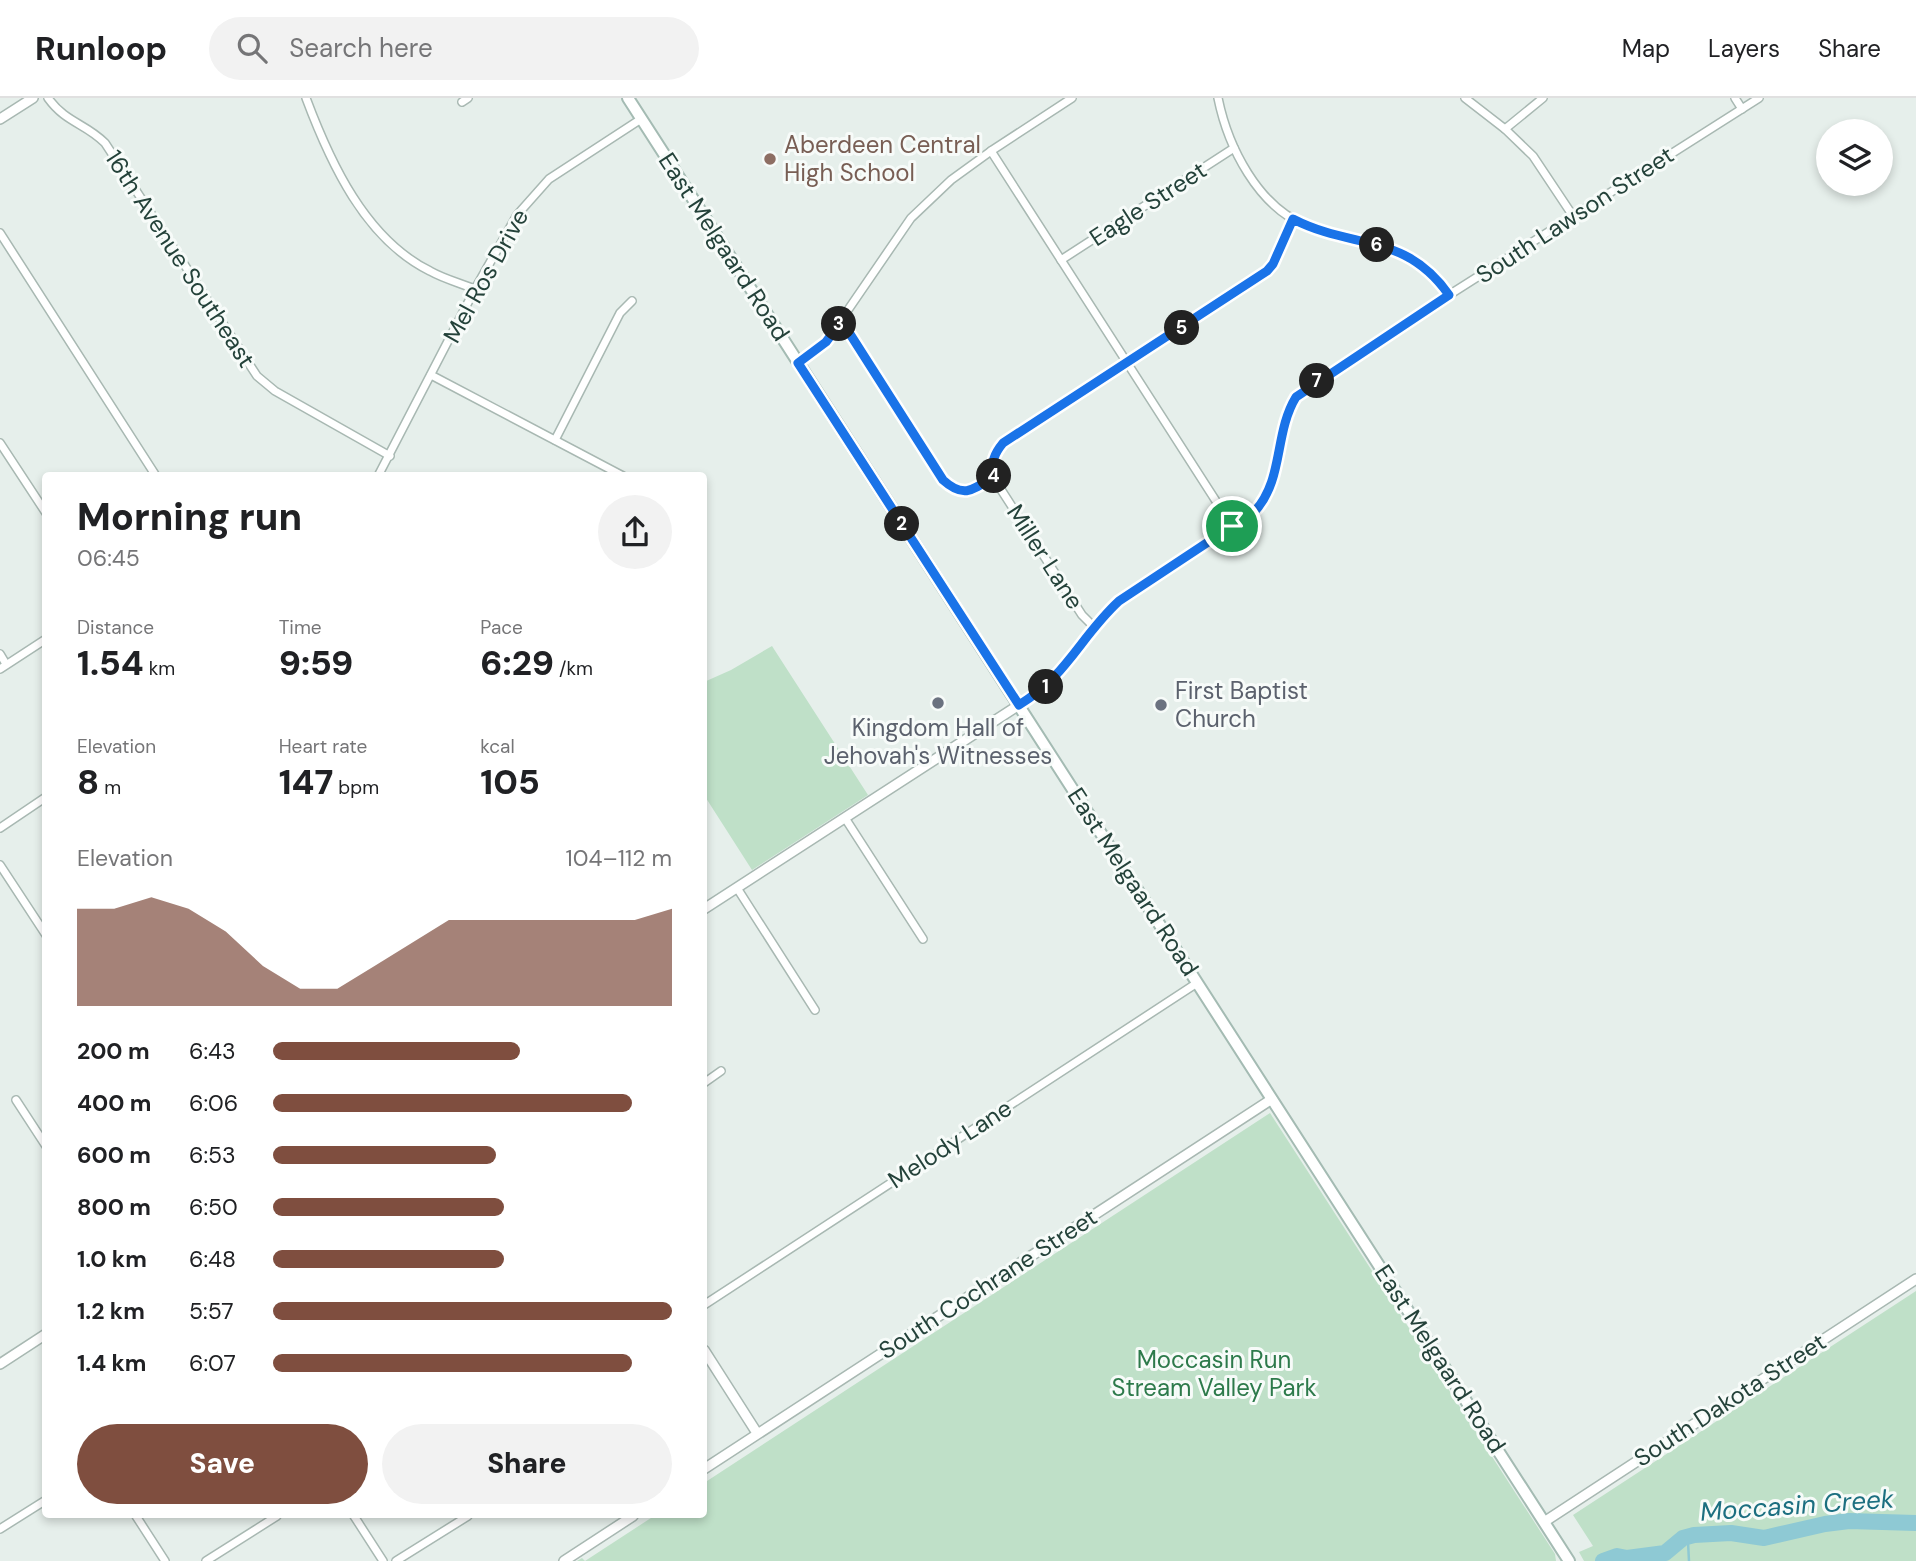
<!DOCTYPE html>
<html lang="en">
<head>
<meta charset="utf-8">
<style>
	:root { --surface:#fff; --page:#f2f2f2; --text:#202124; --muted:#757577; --line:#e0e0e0; --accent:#7f4e3f }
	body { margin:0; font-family:"DM Sans",sans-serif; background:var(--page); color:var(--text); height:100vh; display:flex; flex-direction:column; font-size:26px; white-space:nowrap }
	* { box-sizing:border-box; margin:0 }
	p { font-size:23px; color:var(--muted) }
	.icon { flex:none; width:38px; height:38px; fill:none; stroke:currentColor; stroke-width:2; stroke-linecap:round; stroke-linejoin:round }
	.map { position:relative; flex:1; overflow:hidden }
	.drawer { position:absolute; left:42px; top:374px; width:665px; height:1046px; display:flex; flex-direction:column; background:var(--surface); border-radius:7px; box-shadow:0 4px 10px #0003 }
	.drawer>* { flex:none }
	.tools { position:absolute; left:1816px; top:21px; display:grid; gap:14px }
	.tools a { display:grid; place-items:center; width:77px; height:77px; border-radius:50%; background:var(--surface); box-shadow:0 4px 10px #0003; font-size:35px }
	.pin { position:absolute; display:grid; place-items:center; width:60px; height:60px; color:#fff; margin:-30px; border:4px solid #fff; border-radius:50%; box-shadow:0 2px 7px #0007 }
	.km { position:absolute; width:35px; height:35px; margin:-18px; border-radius:50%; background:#222; color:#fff; font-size:19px; line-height:35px; text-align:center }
	.round { display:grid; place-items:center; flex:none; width:74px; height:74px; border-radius:37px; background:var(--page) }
	.summary { display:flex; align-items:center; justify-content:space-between; height:119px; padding:0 35px }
	h1 { font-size:38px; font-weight:800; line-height:52px }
	.figures { display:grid; grid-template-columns:repeat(3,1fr); gap:10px; height:119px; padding:7px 35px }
	.figures div { display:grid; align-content:center }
	.figures b { font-size:35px; font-weight:800 }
	.figures small { font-size:19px; font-weight:400 }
	.figures p { font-size:19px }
	.chart { height:196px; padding:14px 35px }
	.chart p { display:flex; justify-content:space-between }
	.chart svg { width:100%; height:126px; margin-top:7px; fill:var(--accent); opacity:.7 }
	.button { display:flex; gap:14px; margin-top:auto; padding:14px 35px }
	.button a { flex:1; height:80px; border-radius:42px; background:var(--accent); color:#fff; font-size:28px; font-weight:800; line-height:80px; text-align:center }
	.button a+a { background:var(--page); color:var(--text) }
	ul { padding:0 35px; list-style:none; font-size:23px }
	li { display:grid; grid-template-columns:112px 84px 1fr; align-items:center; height:52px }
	li i { height:18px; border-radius:9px; background:var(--accent) }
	header { display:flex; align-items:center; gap:42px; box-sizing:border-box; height:98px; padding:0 35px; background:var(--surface); border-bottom:2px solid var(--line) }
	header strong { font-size:33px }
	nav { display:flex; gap:38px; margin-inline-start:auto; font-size:24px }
	.search { width:490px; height:63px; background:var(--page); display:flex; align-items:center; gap:18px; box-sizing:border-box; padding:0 24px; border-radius:38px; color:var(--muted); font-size:26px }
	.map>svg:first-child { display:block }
	.green { fill:#bfe0c8 }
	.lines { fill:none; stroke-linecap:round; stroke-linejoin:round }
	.stream { stroke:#8ec9d4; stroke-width:2.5 }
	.river { stroke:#8ec9d4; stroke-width:16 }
	.minor-casing { stroke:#a8b8b2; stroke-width:10 }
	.tertiary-casing { stroke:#a8b8b2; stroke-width:12 }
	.secondary-casing { stroke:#a4bbb3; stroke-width:14 }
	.minor { stroke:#fff; stroke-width:7 }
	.tertiary { stroke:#fff; stroke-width:9 }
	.secondary { stroke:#fff; stroke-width:10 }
	.route-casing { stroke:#fff; stroke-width:14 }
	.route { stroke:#1a73e8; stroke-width:9 }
	.education-dot { fill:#8d6e63; stroke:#f7fbf9; stroke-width:2.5 }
	.worship-dot { fill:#6b7280; stroke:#f7fbf9; stroke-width:2.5 }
	.labels { text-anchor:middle; stroke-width:6; stroke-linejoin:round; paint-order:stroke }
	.education-label { font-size:24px; fill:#785e54; stroke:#f7fbf9; text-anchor:start }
	.street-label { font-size:24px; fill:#24423a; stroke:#f7fbf9 }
	.worship-label { font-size:24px; fill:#5b616d; stroke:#f7fbf9; text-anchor:start }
	.park-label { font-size:24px; fill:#2d7a4b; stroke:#f7fbf9 }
	.water-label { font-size:26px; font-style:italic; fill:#1c6f80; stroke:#f7fbf9 }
</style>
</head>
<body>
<header>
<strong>Runloop</strong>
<div class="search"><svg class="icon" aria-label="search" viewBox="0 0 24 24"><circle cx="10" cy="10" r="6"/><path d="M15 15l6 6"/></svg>Search here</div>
<nav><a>Map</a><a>Layers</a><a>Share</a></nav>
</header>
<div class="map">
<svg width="1916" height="1463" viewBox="0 0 1916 1463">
	<rect width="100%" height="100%" fill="#e6efeb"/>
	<g class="green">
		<polygon points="772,548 868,697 752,772 704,697 704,584 731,572"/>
		<polygon points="1270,1015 1555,1456 1556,1463 577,1463 582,1460 585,1463 654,1418 704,1418 704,1385"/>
		<polygon points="1916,1193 1916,1463 1584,1463 1579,1454 1593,1448 1573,1417"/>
	</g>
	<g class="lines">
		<polyline class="stream" points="1689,1463 1688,1444 1694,1437"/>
		<polyline class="river" points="1603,1463 1617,1458 1627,1460 1665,1455 1683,1440 1694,1437 1731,1435 1764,1440 1825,1426 1849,1423 1916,1425"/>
		<defs>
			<g id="minor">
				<path d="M 48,0 C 66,25 85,25 105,45 L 257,278 L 275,293 L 390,358"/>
				<path d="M 306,0 C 330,64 365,141 430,173 C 444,181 460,185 475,191"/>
				<path d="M 1218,0 C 1228,49 1258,109 1307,128 C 1366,151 1408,139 1449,197"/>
				<polyline points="1465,0 1505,31 1533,58 1573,118"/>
				<polyline points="1735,0 1742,11"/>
				<polyline points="462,4 468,0"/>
				<polyline points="1505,31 1543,0"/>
				<polyline points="991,53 1232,428"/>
				<polyline points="0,135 156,378"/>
				<polyline points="1061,162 1234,50"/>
				<path d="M 840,225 L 850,236 L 943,382 C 964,401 973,392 994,378"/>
				<polyline points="798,265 826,244 911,120 951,82 991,53 1072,0"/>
				<polyline points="431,277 623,378"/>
				<polyline points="555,342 620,215 632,203"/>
				<polyline points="0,345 46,415"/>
				<polyline points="378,378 475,191 517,117 549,81 641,21"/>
				<path d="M 1094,529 L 1082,517 L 1000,390 C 990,372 990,361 1003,345 L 1258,180 L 1273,166 L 1293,121"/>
				<polyline points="0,556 6,566"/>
				<polyline points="0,571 46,541"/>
				<path d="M 1019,607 C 1067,578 1080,538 1119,503 L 1255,413 C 1284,381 1274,335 1296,299 L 1449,197 L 1759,0"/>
				<polyline points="845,720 923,841"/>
				<polyline points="0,730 46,699"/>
				<polyline points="0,767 46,837"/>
				<polyline points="737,790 815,912"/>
				<polyline points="704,985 721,973"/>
				<polyline points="16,1002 46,1048"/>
				<polyline points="704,1207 1197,885"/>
				<polyline points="136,1418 165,1463"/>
				<polyline points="354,1418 383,1463"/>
				<polyline points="0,1431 46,1402"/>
				<polyline points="206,1463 277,1418"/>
				<polyline points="396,1463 468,1418"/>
			</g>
			<g id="tertiary">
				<polyline points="0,21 33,0"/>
				<polyline points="704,811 1019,607"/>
				<polyline points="704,1252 757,1335"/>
				<polyline points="0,1266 46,1236"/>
				<polyline points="704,1371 1272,1001"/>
				<polyline points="1544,1424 1916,1181"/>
				<polyline points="564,1463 633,1418"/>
			</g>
			<polyline id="secondary" points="628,0 1569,1463"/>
		</defs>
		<use href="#minor" class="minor-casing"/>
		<use href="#tertiary" class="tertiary-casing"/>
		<use href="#secondary" class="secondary-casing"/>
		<use href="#minor" class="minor"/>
		<use href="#tertiary" class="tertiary"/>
		<use href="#secondary" class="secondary"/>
	</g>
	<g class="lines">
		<defs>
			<path id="route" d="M 1293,121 C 1353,152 1405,134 1449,197 L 1296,299 C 1274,335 1284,381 1255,413 L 1119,503 C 1080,539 1067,578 1019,607 L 798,265 L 826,244 L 840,225 L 850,236 L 943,382 C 964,401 973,392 994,378 C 991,364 994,356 1003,345 L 1267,173 L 1273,166 Z"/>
		</defs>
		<use href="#route" class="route-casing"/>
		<use href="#route" class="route"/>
	</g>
	<circle class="education-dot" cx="770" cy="61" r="7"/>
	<g class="worship-dot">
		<circle cx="938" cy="605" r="7"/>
		<circle cx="1161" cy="607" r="7"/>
	</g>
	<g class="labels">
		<g class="education-label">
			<text x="784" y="55">Aberdeen Central<tspan x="784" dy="28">High School</tspan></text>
		</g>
		<g class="street-label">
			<text transform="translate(1148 106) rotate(-33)" y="8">Eagle Street</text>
			<text transform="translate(1575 117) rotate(-33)" y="8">South Lawson Street</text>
			<text transform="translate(724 149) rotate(57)" y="8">East Melgaard Road</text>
			<text transform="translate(180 161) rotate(57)" y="8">16th Avenue Southeast</text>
			<text transform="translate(486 178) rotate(-61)" y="8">Mel Ros Drive</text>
			<text transform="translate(1045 459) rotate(57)" y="8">Miller Lane</text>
			<text transform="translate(1133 784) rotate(57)" y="8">East Melgaard Road</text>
			<text transform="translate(950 1046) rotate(-33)" y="8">Melody Lane</text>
			<text transform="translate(988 1186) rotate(-33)" y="8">South Cochrane Street</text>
			<text transform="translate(1440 1261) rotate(57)" y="8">East Melgaard Road</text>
			<text transform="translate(1730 1302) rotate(-33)" y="8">South Dakota Street</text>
		</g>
		<g class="worship-label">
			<text x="1175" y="601">First Baptist<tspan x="1175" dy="28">Church</tspan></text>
			<text x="938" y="638" text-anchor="middle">Kingdom Hall of<tspan x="938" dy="28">Jehovah's Witnesses</tspan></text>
		</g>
		<g class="park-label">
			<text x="1214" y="1270">Moccasin Run<tspan x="1214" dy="28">Stream Valley Park</tspan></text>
		</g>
		<g class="water-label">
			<text transform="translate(1797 1407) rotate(-4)" y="9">Moccasin Creek</text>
		</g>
	</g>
</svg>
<div class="tools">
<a><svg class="icon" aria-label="layers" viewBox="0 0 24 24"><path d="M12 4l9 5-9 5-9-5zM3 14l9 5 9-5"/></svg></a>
</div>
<div class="pin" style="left:1232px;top:428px;background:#1e9e55"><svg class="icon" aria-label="arrive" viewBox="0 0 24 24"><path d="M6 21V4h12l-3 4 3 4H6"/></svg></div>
<b class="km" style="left:1046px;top:589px">1</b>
<b class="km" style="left:902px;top:426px">2</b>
<b class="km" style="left:839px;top:226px">3</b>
<b class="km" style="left:994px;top:378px">4</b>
<b class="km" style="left:1182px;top:230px">5</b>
<b class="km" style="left:1377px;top:147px">6</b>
<b class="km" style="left:1317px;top:283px">7</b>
<section class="drawer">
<div class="summary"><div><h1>Morning run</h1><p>06:45</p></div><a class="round"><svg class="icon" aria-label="share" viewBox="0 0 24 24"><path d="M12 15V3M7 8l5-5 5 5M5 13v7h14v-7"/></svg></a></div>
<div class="figures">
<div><p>Distance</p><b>1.54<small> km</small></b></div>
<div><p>Time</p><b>9:59</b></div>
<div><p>Pace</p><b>6:29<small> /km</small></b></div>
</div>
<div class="figures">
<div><p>Elevation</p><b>8<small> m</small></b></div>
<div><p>Heart rate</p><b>147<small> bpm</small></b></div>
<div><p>kcal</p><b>105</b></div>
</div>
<div class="chart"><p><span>Elevation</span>104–112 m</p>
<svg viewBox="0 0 160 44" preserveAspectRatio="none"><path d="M0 44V10L10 10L20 6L30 10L40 18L50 30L60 38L70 38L80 30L90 22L100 14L110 14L120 14L130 14L140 14L150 14L160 10V44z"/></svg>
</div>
<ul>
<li><b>200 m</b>6:43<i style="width:62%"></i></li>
<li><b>400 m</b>6:06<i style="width:90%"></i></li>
<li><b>600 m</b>6:53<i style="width:56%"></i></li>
<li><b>800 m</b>6:50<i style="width:58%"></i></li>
<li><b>1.0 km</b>6:48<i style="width:58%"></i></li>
<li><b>1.2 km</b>5:57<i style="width:100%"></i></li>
<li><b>1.4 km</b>6:07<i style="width:90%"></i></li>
</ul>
<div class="button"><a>Save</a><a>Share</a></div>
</section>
</div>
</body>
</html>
